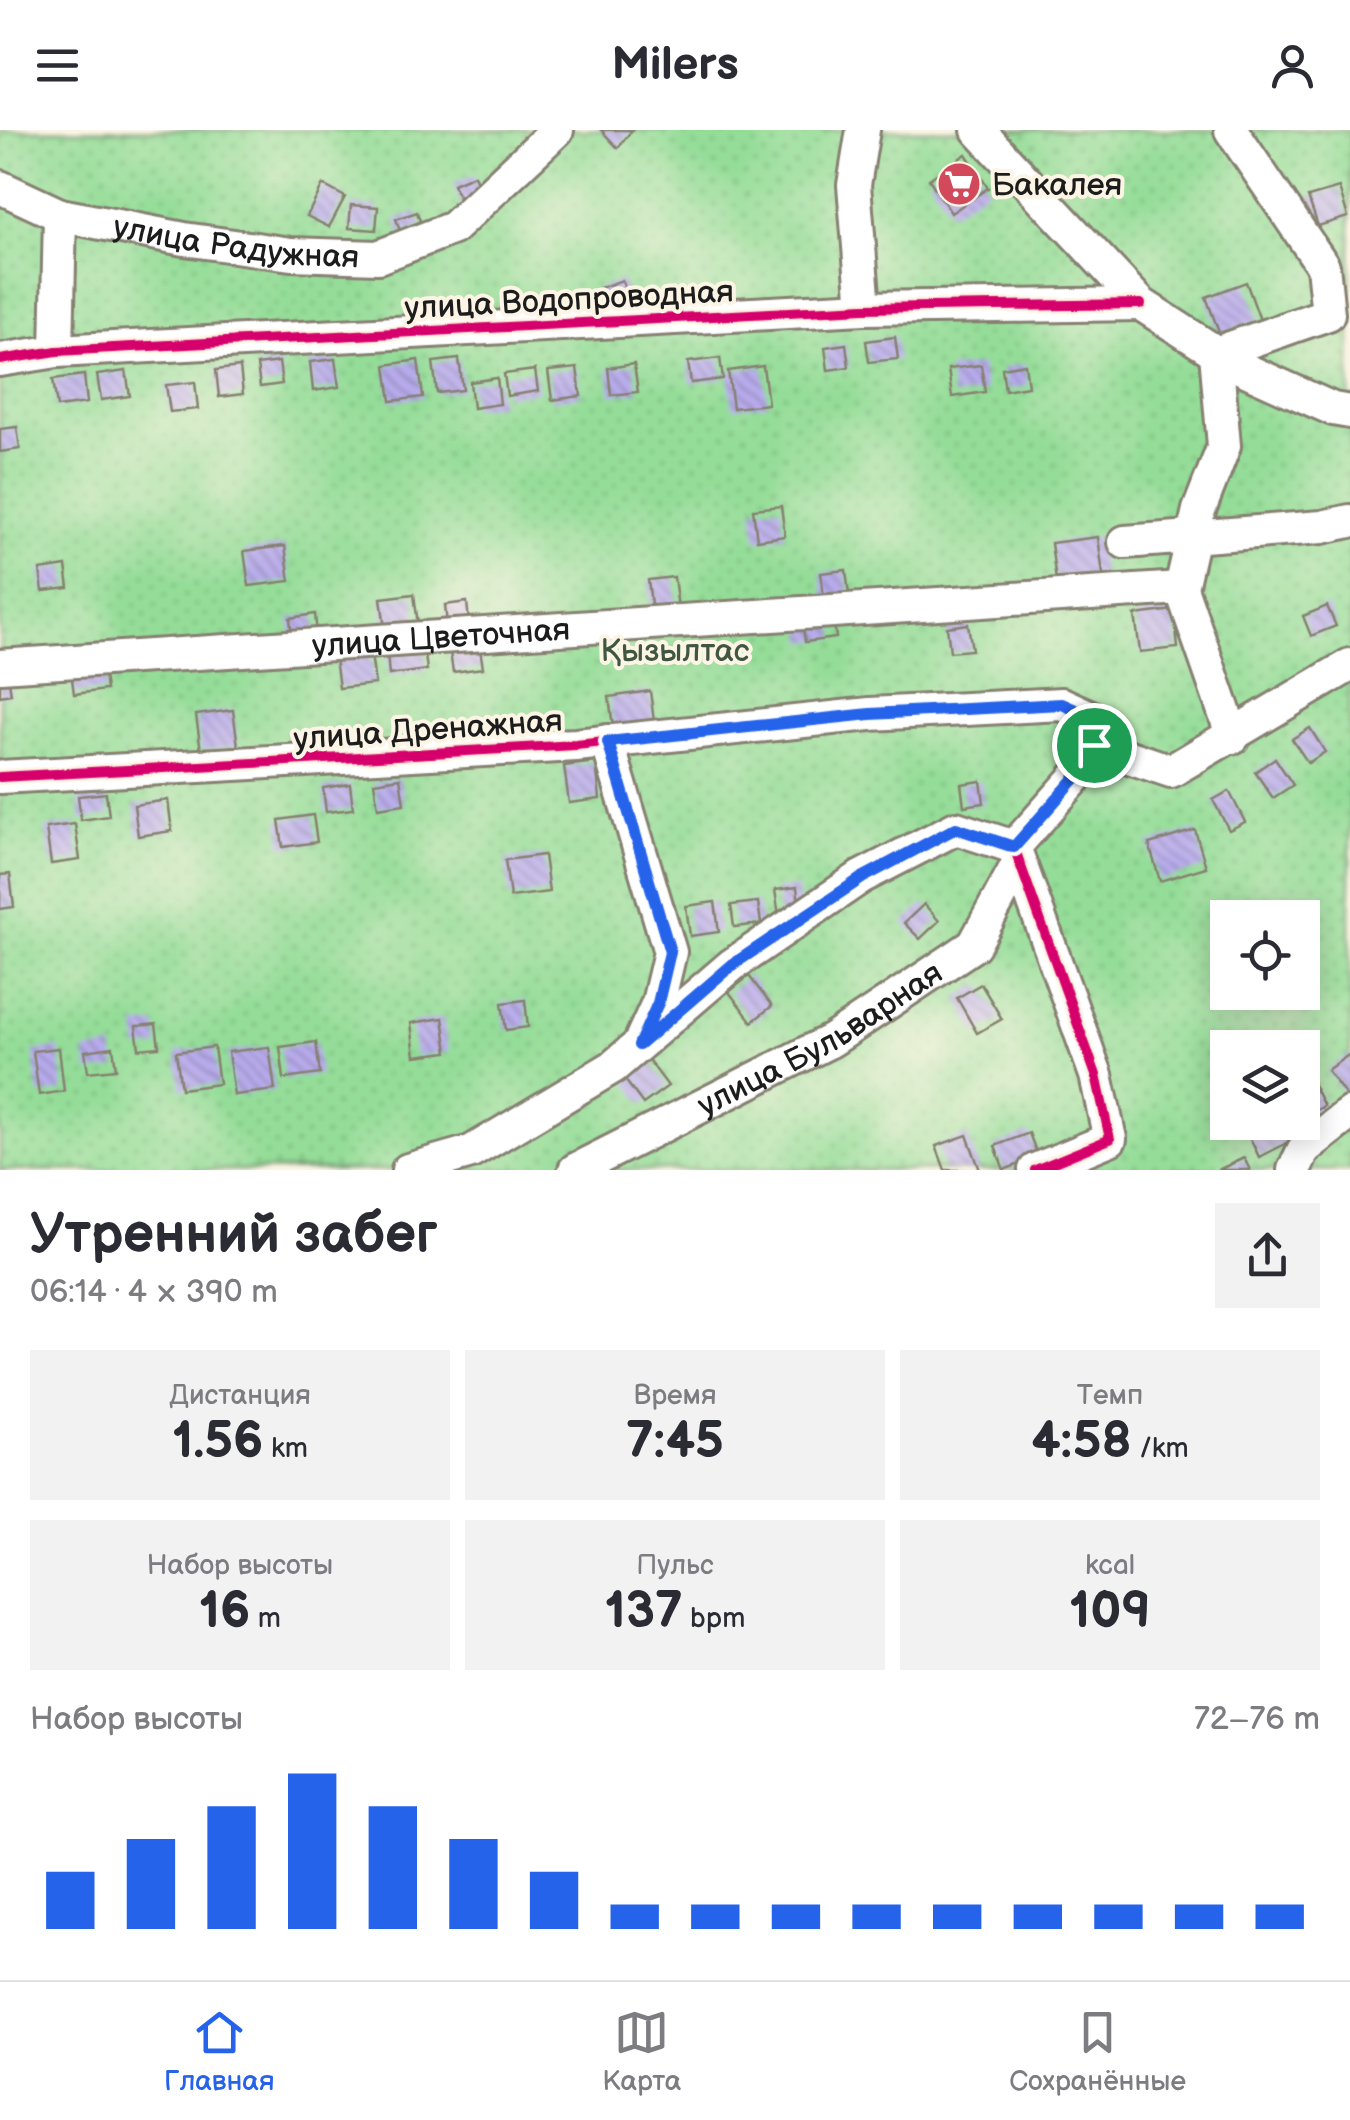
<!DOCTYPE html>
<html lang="ru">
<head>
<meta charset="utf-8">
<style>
	:root { --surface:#fff; --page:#f2f2f3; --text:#2b2b33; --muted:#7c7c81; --line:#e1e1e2; --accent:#2563eb }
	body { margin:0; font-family:"Balsamiq Sans",sans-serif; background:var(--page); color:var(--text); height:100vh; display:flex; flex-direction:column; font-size:38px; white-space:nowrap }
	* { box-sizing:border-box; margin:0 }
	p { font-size:32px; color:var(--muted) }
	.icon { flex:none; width:55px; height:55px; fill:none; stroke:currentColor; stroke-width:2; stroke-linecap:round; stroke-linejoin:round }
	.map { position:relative; height:1040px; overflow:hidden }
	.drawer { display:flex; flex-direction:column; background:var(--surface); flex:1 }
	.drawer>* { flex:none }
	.fabs { position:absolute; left:1210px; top:770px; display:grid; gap:20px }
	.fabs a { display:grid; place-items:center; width:110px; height:110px; border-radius:0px; background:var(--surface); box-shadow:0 5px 25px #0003; font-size:50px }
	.pin { position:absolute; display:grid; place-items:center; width:85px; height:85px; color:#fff; margin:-42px; border:5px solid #fff; border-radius:50%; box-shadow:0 2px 10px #0007 }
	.round { display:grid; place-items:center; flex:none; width:105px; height:105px; border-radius:0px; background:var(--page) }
	.overview { display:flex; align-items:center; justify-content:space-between; height:170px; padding:0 30px }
	h1 { font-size:55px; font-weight:800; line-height:75px }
	.stats { display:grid; grid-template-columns:repeat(3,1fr); gap:15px; height:170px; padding:10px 30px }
	.stats div { display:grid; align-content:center; border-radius:0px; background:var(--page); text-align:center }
	.stats b { font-size:50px; font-weight:800 }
	.stats small { font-size:28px; font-weight:400 }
	.stats p { font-size:28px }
	.chart { height:280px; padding:20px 30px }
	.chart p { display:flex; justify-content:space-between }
	.chart svg { width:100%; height:180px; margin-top:10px; stroke:var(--accent); stroke-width:6 }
	header { display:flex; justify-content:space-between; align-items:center; height:130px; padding:0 30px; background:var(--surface); font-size:45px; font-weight:800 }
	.dock { display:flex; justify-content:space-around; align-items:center; height:140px; border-top:2px solid var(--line); background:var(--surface); font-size:28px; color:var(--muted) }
	.dock a { display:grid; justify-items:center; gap:5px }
	.dock .active { color:var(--accent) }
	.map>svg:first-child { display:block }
	.garden { fill:url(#garden-dots); stroke:#587c5a; stroke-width:2.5; fill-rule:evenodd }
	.building { fill:url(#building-back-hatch) }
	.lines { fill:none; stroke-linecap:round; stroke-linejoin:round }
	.minor-casing { stroke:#868071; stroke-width:38 }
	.minor { stroke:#fff; stroke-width:32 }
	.cycleway-casing { stroke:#fcf5e5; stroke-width:16 }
	.cycleway { stroke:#d6006c; stroke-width:10 }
	.route-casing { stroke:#fff; stroke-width:20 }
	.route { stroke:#2563eb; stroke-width:12 }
	.labels { text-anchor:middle; stroke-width:8; stroke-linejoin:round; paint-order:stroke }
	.poi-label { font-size:32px; fill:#1c1c1c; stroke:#fcf5e5; text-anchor:start }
	.street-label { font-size:32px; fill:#1c1c1c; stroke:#fcf5e5 }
	.park-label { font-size:32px; fill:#405641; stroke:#fcf5e5 }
</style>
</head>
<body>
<header><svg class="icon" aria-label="menu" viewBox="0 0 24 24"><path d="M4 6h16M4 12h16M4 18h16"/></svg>Milers<svg class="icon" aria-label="person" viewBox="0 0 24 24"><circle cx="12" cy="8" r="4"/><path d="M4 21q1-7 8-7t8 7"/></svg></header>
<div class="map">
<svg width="1350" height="1040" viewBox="0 0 1350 1040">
	<defs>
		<pattern id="garden-dots" width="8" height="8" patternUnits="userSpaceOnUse" patternTransform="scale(2.5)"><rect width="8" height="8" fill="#94dd98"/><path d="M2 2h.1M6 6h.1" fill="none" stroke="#7fbd82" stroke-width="1.8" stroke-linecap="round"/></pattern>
		<pattern id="building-back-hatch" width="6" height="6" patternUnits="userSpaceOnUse" patternTransform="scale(2.5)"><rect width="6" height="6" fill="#b8abec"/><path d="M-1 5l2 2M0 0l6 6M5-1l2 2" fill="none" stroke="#958abe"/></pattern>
	</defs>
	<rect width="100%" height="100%" fill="#fcf5e5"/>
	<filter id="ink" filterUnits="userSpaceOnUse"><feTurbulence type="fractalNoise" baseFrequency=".01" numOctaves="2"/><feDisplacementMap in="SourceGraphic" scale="20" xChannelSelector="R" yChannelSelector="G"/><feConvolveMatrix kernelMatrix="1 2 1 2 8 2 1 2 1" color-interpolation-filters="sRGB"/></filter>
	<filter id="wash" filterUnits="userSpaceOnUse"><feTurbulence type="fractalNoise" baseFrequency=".0048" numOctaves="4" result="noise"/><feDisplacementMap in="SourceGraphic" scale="40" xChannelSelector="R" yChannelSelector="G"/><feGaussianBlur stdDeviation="2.25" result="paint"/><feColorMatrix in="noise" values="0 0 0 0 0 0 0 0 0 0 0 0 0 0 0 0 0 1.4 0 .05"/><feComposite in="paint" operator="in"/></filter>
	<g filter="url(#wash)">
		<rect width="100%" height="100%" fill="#f1e3c6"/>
		<path class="garden" d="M 0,0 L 1350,0 L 1350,1040 L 0,1040 ZM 1228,788 L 1302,788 L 1302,862 L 1228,862 ZM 1228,918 L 1302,918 L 1302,992 L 1228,992 Z"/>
		<g id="blocks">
			<g class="building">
				<polygon points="601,0 632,0 618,18"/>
				<polygon points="966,24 988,58 951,83 929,49"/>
				<polygon points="474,45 483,68 462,76 453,54"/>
				<polygon points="323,55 345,67 329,97 307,86"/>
				<polygon points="1339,58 1348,87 1318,96 1308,67"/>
				<polygon points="351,75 378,77 376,100 349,98"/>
				<polygon points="417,82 422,97 401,104 396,89"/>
				<polygon points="622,150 631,175 606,184 597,159"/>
				<polygon points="1246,152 1260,190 1220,205 1206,167"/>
				<polygon points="895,207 898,229 869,232 866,211"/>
				<polygon points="846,214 849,237 828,240 825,217"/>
				<polygon points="720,228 723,249 691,253 688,232"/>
				<polygon points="335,229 339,257 313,261 310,232"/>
				<polygon points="459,229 463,260 437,263 433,232"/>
				<polygon points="418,230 423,267 391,271 386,235"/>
				<polygon points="279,232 282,254 260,257 257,235"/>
				<polygon points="634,234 638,262 611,265 608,238"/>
				<polygon points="1025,234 1028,256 1005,260 1002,238"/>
				<polygon points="981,235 985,262 952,267 948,239"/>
				<polygon points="763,236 768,274 733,278 728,241"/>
				<polygon points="240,237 243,264 219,267 216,240"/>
				<polygon points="577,238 581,266 552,270 548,241"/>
				<polygon points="535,240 538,261 507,266 504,244"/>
				<polygon points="126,241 130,266 101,270 97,245"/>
				<polygon points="84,245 87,273 57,277 53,249"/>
				<polygon points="497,248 500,274 473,278 470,252"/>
				<polygon points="195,252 198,279 170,282 166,255"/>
				<polygon points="17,297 20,319 0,322 0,299"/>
				<polygon points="781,376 785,406 757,410 753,379"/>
				<polygon points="1098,407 1103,445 1056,451 1051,413"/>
				<polygon points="285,416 290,451 249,456 244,421"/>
				<polygon points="66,436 69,458 43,461 40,440"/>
				<polygon points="846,440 849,465 824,468 821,443"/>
				<polygon points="674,447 678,478 652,482 648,450"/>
				<polygon points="414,464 418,495 385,499 381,468"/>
				<polygon points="467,472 469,492 447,495 445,475"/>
				<polygon points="1327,476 1336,496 1311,506 1303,486"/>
				<polygon points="1174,480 1178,518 1140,522 1135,485"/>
				<polygon points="315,484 317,505 292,509 290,488"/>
				<polygon points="833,485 836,508 805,512 802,489"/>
				<polygon points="968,494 972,520 950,522 947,497"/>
				<polygon points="479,512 483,538 453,542 449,516"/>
				<polygon points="424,518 427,540 389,545 387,524"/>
				<polygon points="371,524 375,554 339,558 335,528"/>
				<polygon points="103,537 106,560 74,564 71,541"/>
				<polygon points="8,545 11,564 0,566 0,546"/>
				<polygon points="650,561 655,599 614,604 609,567"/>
				<polygon points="233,580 238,616 201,621 196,585"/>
				<polygon points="1310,598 1325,622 1308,633 1292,609"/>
				<polygon points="1275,628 1293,655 1273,668 1255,642"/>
				<polygon points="596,632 600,669 569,673 564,636"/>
				<polygon points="400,648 404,674 378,678 374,652"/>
				<polygon points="981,651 984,673 964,676 961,654"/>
				<polygon points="350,654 353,679 326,682 323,658"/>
				<polygon points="1229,661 1245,692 1229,700 1213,670"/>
				<polygon points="106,663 109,686 81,690 78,666"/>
				<polygon points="168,670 172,701 138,706 134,675"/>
				<polygon points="313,685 317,712 283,717 279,690"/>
				<polygon points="75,694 80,730 51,734 46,698"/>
				<polygon points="1195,700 1206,737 1160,751 1149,714"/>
				<polygon points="544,725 549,762 510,767 505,730"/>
				<polygon points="10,744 14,777 0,779 0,745"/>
				<polygon points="797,757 800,783 779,786 775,760"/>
				<polygon points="715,772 719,802 690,806 686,776"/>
				<polygon points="758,772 761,794 734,797 731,775"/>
				<polygon points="924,774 939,791 920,809 904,793"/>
				<polygon points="749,846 772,876 752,892 729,862"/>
				<polygon points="981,854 1002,889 977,903 957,868"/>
				<polygon points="525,870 528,897 506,900 502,873"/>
				<polygon points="443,888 448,922 415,926 411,893"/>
				<polygon points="156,894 159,917 139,919 136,896"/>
				<polygon points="316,912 320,944 284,949 280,917"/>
				<polygon points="113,917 116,939 88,942 85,921"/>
				<polygon points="214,917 219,954 181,959 176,922"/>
				<polygon points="269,917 275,960 234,965 228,922"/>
				<polygon points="59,918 64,961 39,965 33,921"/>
				<polygon points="644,924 668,956 643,974 620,943"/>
				<polygon points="1350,924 1350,963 1346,966 1327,940"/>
				<polygon points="1310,949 1324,976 1302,988 1302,953"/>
				<polygon points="1267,992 1282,992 1291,1011 1259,1027 1247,1002"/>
				<polygon points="1029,1003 1038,1027 1004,1040 995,1016"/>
				<polygon points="967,1005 980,1040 945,1040 936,1016"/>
				<polygon points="1244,1028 1250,1040 1218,1040"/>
			</g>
		</g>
	</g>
	<g filter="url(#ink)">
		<use href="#blocks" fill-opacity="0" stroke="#868071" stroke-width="2.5"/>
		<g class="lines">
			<defs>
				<g id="minor">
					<polyline points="863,0 854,55 864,178"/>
					<polyline points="978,0 1141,174 1237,236 1333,279 1350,282"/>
					<polyline points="1231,0 1323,136 1328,184 1216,223 1224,316 1199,380 1181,458 1233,607"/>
					<path id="s1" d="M 0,57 L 60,85 L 184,109 L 291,124 L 378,127 L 453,98 L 557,0"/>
					<polyline points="57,221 60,85"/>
					<polyline points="0,230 57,221 864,178 1141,174"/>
					<polyline points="1125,412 1322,397 1350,391"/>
					<path id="s2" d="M 0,536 L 1181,458"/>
					<polyline points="607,611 670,822 658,873 642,908"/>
					<polyline points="1094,615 1171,641 1350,535"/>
					<polyline points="0,647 576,615 870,584 1062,574 1093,588 1094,627 1014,717 1096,945 1110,1009 1035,1040"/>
					<polyline points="408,1040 471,1022 613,937 732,835 861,747 956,698 1014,717"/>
					<path id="s3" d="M 575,1040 L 832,910 L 974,815 L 1019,732"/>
					<polyline points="1294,1040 1304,1019 1350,983"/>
				</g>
			</defs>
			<use href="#minor" class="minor-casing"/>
			<use href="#minor" class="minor"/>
			<defs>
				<g id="cycleway">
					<polyline points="0,230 57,221 864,178 1141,174"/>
					<polyline points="0,647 576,615 870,584 1062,574 1093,588 1094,627 1014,717 1096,945 1110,1009 1035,1040"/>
				</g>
			</defs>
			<use href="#cycleway" class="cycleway-casing"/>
			<use href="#cycleway" class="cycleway"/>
		</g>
	</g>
	<g class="lines" filter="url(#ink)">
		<defs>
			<polygon id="route" points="1062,574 1094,588 1094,627 1014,717 956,698 862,748 732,835 639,915 658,873 670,822 608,612 870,584"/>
		</defs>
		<use href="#route" class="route-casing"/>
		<use href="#route" class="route"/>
	</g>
	<defs>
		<symbol id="supermarket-disc" viewBox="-11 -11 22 22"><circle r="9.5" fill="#d1495b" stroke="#fcf5e5"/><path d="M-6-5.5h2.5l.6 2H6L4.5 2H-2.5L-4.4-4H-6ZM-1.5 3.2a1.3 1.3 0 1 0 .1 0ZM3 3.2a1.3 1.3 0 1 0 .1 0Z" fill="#fff"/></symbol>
	</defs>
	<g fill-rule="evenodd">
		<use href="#supermarket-disc" x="934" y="29" width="50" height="50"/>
	</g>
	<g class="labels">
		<g class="poi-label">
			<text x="992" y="65">Бакалея</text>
		</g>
		<g class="street-label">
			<text dy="11" stroke="none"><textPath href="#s1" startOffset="245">улица Радужная</textPath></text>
			<text transform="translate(569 169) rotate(-3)" y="11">улица Водопроводная</text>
			<text dy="11" stroke="none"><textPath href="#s2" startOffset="442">улица Цветочная</textPath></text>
			<text transform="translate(428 599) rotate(-4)" y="11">улица Дренажная</text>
			<text dy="11" stroke="none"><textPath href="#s3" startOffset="278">улица Бульварная</textPath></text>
		</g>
		<g class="park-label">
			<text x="675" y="531">Қызылтас</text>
		</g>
	</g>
</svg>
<div class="fabs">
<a><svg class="icon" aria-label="locate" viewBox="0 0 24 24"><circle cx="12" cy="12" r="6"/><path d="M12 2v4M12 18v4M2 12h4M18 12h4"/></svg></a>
<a><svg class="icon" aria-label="layers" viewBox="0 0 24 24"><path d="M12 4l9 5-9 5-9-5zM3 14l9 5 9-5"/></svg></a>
</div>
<div class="pin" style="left:1094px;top:615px;background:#1e9e55"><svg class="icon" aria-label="arrive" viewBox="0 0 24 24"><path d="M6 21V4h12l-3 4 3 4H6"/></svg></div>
</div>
<section class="drawer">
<div class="overview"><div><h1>Утренний забег</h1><p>06:14 · 4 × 390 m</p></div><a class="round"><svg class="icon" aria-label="share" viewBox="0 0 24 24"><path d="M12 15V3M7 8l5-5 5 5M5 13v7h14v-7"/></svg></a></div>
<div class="stats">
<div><p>Дистанция</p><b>1.56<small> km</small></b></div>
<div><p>Время</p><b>7:45</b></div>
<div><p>Темп</p><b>4:58<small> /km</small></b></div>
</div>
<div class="stats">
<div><p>Набор высоты</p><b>16<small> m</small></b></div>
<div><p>Пульс</p><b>137<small> bpm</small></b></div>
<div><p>kcal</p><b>109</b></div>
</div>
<div class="chart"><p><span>Набор высоты</span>72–76 m</p>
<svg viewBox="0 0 160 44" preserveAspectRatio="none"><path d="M5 44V30M15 44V22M25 44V14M35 44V6M45 44V14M55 44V22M65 44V30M75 44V38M85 44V38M95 44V38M105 44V38M115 44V38M125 44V38M135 44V38M145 44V38M155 44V38"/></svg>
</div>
</section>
<nav class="dock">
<a class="active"><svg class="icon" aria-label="home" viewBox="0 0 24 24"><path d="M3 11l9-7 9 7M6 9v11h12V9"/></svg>Главная</a>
<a><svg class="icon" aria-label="map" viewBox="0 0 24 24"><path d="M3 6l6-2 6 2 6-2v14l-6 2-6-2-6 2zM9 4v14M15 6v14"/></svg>Карта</a>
<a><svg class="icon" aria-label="saved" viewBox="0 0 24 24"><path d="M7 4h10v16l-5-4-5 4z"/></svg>Сохранённые</a>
</nav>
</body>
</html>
